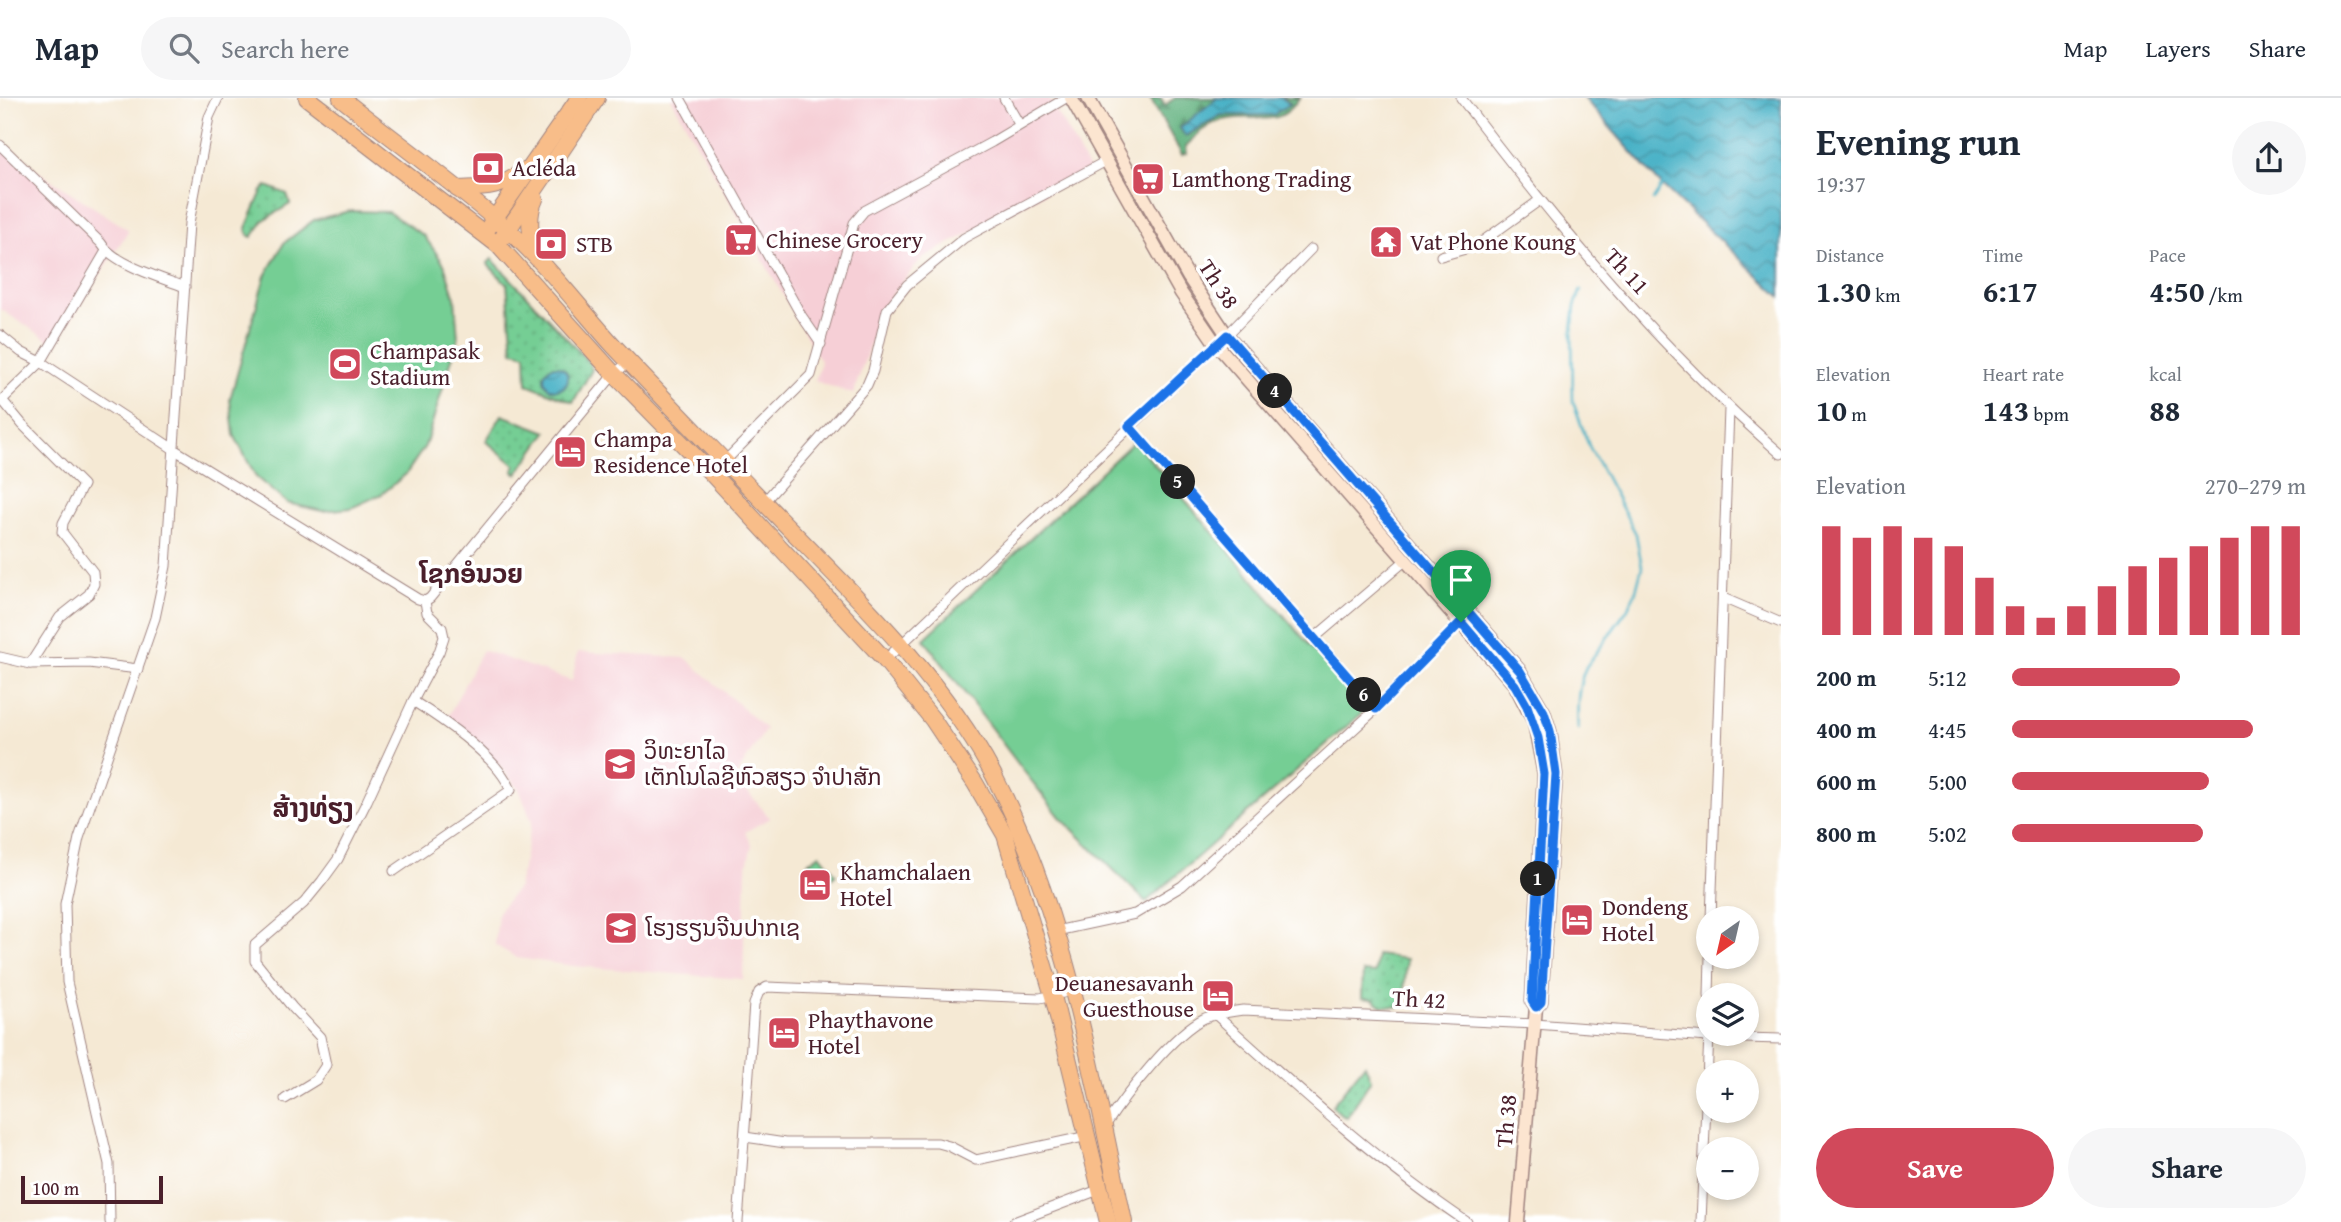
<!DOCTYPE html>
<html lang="en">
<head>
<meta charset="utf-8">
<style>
	:root { --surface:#fff; --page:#f6f6f7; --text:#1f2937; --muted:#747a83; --line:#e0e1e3; --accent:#d1495b }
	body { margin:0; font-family:"Gentium Book Plus","Noto Sans Lao",serif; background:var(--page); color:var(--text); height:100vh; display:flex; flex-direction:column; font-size:26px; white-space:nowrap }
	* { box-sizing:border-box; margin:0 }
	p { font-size:23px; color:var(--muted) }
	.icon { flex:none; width:38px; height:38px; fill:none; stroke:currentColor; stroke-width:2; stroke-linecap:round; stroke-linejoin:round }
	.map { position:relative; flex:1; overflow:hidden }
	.drawer { display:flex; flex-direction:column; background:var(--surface); width:560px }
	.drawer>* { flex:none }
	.needle { width:46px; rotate:214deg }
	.controls { position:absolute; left:1696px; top:808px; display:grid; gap:14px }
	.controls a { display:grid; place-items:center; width:63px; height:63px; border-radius:50%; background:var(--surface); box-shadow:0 4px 10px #0003; font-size:35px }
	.scale { position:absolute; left:21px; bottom:18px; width:142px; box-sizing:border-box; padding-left:7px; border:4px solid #4a1f2b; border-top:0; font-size:19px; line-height:24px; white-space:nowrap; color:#4a1f2b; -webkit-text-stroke:5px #fff; paint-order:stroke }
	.pin { position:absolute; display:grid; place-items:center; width:60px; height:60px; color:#fff; margin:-72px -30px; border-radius:50% 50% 50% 0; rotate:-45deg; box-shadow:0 0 7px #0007 }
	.pin .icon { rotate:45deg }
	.km { position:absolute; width:35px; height:35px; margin:-18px; border-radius:50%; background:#222; color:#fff; font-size:19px; line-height:35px; text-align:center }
	.round { display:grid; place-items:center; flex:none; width:74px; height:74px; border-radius:37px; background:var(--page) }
	.overview { display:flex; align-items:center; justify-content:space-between; height:119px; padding:0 35px }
	h1 { font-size:38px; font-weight:600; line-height:52px }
	.figures { display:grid; grid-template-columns:repeat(3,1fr); gap:10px; height:119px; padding:7px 35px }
	.figures div { display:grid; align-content:center }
	.figures b { font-size:30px; font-weight:600 }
	.figures small { font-size:19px; font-weight:400 }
	.figures p { font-size:19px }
	.chart { height:196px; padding:14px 35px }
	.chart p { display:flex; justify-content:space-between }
	.chart svg { width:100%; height:126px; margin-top:7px; stroke:var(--accent); stroke-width:6 }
	.button { display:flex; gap:14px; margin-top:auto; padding:14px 35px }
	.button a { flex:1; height:80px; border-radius:42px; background:var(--accent); color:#fff; font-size:28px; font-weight:600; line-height:80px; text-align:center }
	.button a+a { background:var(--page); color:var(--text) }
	ul { padding:0 35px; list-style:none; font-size:23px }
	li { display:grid; grid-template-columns:112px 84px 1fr; align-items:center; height:52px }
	li i { height:18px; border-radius:9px; background:var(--accent) }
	header { display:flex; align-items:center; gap:42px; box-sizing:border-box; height:98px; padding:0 35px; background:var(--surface); border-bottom:2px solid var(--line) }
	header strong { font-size:33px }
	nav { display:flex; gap:38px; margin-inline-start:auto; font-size:24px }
	.search { width:490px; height:63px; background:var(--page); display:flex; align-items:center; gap:18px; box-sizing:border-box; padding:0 24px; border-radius:38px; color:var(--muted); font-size:26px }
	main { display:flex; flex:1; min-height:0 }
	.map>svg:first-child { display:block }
	.built { fill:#f6cfd6 }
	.grass { fill:url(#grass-dots); stroke:#607660; stroke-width:2; fill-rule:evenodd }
	.forest { fill:url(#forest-firs); stroke:#556854; stroke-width:2 }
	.green { fill:#75ce94; stroke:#607660; stroke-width:2 }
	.water { fill:url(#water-waves); stroke:#486878; stroke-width:2 }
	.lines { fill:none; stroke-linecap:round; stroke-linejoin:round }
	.stream { stroke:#47b1c6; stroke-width:2.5 }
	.street-casing { stroke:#a08480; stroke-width:11 }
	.secondary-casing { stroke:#a08480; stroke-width:15 }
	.highway-casing { stroke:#a08480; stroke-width:18 }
	.street { stroke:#fff; stroke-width:9 }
	.secondary { stroke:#fce5d0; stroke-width:12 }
	.highway { stroke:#f8bd89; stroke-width:16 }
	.route-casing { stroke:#fff; stroke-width:14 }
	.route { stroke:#1a73e8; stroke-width:9 }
	.labels { text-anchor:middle; stroke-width:7; stroke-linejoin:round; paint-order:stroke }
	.poi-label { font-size:23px; fill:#4a1f2b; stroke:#fff; text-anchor:start }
	.street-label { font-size:23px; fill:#4a1f2b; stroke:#fff }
	.quarter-label { font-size:26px; font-weight:bold; fill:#4a1f2b; stroke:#fff }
</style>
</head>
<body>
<header>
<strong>Map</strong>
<div class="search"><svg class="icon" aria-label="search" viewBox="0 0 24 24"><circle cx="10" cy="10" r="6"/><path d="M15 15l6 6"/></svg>Search here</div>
<nav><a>Map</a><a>Layers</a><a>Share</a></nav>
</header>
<main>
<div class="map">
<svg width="1781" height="1124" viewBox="0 0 1781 1124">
	<defs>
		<pattern id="grass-dots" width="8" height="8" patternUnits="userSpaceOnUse" patternTransform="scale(1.75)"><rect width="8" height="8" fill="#75ce94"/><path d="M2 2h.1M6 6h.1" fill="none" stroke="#67b080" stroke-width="1.8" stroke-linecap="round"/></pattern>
		<pattern id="forest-firs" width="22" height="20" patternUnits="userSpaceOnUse" patternTransform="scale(1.75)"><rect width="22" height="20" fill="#60b17e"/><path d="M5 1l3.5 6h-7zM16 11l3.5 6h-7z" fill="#518f67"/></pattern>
		<pattern id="water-waves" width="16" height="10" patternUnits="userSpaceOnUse" patternTransform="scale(1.75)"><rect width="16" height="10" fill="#47b1c6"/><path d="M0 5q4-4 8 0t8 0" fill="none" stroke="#3d8fa1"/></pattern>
	</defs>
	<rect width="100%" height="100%" fill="#fff"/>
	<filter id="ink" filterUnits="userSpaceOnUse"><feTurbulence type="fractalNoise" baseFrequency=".0143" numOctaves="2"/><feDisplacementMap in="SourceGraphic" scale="14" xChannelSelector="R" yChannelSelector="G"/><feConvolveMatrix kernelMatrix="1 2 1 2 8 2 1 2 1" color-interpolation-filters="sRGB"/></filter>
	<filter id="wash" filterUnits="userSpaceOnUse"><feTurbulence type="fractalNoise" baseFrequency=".00686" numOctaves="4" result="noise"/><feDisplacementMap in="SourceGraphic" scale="28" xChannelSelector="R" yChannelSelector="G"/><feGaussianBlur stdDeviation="1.57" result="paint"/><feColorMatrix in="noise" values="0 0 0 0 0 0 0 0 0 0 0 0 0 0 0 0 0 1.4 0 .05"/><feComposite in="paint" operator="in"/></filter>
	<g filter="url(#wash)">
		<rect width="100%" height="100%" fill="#f5e9d4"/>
		<g class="built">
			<polygon points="671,0 1049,0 1089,72 922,160 883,208 853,296 815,283 821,264"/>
			<polygon points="0,49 129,132 55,246 0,211"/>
			<polygon points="482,552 572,583 578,554 686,560 766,631 735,679 770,720 745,734 752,746 746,772 743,881 574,868 517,860 495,847 498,814 518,789 532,724 519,691 486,652 448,619"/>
		</g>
		<g class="grass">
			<polygon points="267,88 287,96 290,106 264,122 252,139 249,138 246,130 262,93"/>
			<path d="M 492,161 L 589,264 L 592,272 L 573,304 L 527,286 L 526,256 L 513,253 L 507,186 L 489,168 L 488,165 ZM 551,269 L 558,269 C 564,273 569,275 567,283 L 555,292 C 542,288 544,278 551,269 Z"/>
			<polygon points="502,317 547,334 517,376 513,373 516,368 486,343"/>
			<polygon points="820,756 836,776 824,785 808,765"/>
			<polygon points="1377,857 1407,861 1403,904 1399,909 1382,908 1373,901 1362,900 1363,874 1375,875"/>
			<polygon points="1365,966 1371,982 1347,1019 1343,1018 1332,1008"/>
		</g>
		<path class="forest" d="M 1150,0 L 1161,0 L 1165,7 L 1175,0 L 1217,0 L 1186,38 L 1221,17 L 1273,17 L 1290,5 L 1281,0 L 1300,0 C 1295,5 1290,12 1284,16 C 1276,21 1267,21 1258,20 C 1224,18 1207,22 1186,49 L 1187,55 L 1182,57 Z"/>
		<g class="green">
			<polygon points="350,113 388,114 424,138 444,166 455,200 458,241 425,348 406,376 382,396 351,410 322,413 287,405 256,379 234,337 230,301 265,178 284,145 314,122"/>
			<polygon points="1132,345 1137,346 1359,605 1362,615 1146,804 1061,720 1019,667 924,541"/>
		</g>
		<g class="water">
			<polygon points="1217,0 1281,0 1290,6 1273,17 1221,17 1185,38 1180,30"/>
			<polygon points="1584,0 1781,0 1781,199 1662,88"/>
			<circle cx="556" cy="280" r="12"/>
		</g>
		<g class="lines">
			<g class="stream">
				<polyline points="1653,102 1662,88"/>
				<path d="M 1578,631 C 1577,609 1577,589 1586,569 L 1627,512 L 1635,496 L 1642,469 L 1636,436 L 1589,348 L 1573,304 L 1572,233 L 1575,208 L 1581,192"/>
			</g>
		</g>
	</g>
	<g filter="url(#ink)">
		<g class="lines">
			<defs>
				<g id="street">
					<polyline points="680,0 801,217 821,246"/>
					<polyline points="1004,0 1019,26"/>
					<path d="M 1461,0 C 1557,127 1661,252 1781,356"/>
					<path d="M 0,47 L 101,145 C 114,166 161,180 185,189"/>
					<polyline points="1441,158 1476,148 1540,102"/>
					<polyline points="0,237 21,254 41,264 175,352 418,501 425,503"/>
					<polyline points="3,303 22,326 83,387 63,425 62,434 93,474 94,486 89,496 60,519 30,566"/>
					<polyline points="0,304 41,264 106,153"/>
					<polyline points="1129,328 1376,611"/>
					<polyline points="723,365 811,277 854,125 864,113 992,44 1066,0"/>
					<polyline points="764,404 867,287 873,273 887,212 907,187 964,140 1106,63"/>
					<polyline points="1723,500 1781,525"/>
					<polyline points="425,503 430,500 614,276 630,263"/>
					<polyline points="1313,541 1406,462"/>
					<polyline points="0,559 30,566 89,565 138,571"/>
					<polyline points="885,562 1227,237 1311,151"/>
					<path d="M 394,773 L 511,692 C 497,658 443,622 413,603"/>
					<polyline points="1711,821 1729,311"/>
					<polyline points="1056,833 1135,816 1182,788 1376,611 1461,524"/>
					<polyline points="1709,898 1710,859"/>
					<path d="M 1216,917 C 1297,990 1376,1063 1467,1124"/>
					<polyline points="285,1001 316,982 326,967 320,939 292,909 255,863 255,847 304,805 322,783 338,761 367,703 413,603 439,554 444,539 442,530 427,515 425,503"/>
					<path d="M 1105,1028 C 1124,999 1174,934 1205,920 C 1217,915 1231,914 1243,912 L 1535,926 L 1708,939 L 1781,941"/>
					<polyline points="745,1039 785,1045 938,1045 949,1048 976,1062 1088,1038"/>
					<polyline points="110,1124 109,1066 67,884 65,806 79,740 155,520 166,468 189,125 209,19 218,0"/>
					<polyline points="738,1124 754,906 759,894 767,889 1040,900 1072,893"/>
					<polyline points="1014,1124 1101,1091"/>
					<polyline points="1701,1124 1709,936"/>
				</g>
				<g id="secondary">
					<polyline points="1071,0 1181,195 1216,246 1515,587 1534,624 1544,676 1532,903 1536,909"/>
					<polyline points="1088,0 1189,180 1227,237 1520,573 1544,614 1550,633 1556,676 1541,904 1536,909 1518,1124"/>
				</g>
				<g id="highway">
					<polyline points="307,0 498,147 614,276 712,376 885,562 933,622 975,685 1005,737 1053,898 1108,1124"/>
					<path d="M 341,0 C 396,44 454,85 508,132 C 547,166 578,208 613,247 C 660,297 708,346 755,395 C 839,483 935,568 993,676 C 1065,812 1092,975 1124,1124"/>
					<path d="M 457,91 C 485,90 500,91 523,73"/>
					<path d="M 535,101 C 527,118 530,140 537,157"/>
					<polyline points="488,130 579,0"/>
					<polyline points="503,139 597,0"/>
				</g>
			</defs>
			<use href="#street" class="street-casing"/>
			<use href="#secondary" class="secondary-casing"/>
			<use href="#highway" class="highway-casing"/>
			<use href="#street" class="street"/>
			<use href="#secondary" class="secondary"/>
			<use href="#highway" class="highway"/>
		</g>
	</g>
	<g class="lines" filter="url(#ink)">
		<defs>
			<polygon id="route" points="1227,237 1520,573 1544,614 1550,633 1556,676 1541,904 1536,909 1532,903 1544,676 1538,640 1527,608 1515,587 1461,524 1376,611 1129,328"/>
		</defs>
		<use href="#route" class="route-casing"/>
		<use href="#route" class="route"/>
	</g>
	<defs>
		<symbol id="bank-square" viewBox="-11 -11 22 22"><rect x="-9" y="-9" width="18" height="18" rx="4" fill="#d1495b" stroke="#fff"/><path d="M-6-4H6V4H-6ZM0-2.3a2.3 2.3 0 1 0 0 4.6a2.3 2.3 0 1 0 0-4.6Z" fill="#fff"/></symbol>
		<symbol id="supermarket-square" viewBox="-11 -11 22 22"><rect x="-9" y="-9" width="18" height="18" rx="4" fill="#d1495b" stroke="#fff"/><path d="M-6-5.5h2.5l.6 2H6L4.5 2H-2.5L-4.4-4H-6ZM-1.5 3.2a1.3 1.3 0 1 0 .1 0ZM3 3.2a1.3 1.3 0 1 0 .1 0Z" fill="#fff"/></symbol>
		<symbol id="temple-square" viewBox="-11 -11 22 22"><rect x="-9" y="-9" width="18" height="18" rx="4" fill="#d1495b" stroke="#fff"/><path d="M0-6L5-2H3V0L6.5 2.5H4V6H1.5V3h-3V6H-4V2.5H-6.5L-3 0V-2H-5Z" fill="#fff"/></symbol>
		<symbol id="stadium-square" viewBox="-11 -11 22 22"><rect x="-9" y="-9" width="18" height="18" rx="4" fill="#d1495b" stroke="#fff"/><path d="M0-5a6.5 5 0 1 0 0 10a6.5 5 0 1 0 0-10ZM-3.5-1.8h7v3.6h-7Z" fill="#fff"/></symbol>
		<symbol id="hotel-square" viewBox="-11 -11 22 22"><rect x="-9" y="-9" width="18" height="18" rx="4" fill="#d1495b" stroke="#fff"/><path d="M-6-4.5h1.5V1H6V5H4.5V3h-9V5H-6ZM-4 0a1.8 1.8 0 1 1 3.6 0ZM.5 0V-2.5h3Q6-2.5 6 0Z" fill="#fff"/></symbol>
		<symbol id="university-square" viewBox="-11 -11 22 22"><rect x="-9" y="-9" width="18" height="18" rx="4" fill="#d1495b" stroke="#fff"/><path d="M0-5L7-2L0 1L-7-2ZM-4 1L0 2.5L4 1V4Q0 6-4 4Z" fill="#fff"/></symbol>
		<symbol id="school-square" viewBox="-11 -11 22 22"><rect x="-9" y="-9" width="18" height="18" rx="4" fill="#d1495b" stroke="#fff"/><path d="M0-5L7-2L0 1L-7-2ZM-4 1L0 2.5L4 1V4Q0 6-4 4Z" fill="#fff"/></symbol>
	</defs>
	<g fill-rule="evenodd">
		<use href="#bank-square" x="469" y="51" width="38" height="38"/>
		<use href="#supermarket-square" x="1129" y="62" width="38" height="38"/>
		<use href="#supermarket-square" x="722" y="123" width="38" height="38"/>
		<use href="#temple-square" x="1367" y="125" width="38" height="38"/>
		<use href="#bank-square" x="532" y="127" width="38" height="38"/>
		<use href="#stadium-square" x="326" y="247" width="38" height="38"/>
		<use href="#hotel-square" x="551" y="335" width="38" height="38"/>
		<use href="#university-square" x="601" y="647" width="38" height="38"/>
		<use href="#hotel-square" x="796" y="768" width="38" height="38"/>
		<use href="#hotel-square" x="1558" y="803" width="38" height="38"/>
		<use href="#school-square" x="602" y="811" width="38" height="38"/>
		<use href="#hotel-square" x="1199" y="879" width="38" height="38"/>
		<use href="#hotel-square" x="765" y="916" width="38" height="38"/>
	</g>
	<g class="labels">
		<g class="poi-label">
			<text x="512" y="78">Acléda</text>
			<text x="1172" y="89">Lamthong Trading</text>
			<text x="766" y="150">Chinese Grocery</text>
			<text x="1410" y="152">Vat Phone Koung</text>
			<text x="576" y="154">STB</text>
			<text x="370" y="261">Champasak<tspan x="370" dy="26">Stadium</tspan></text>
			<text x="594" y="349">Champa<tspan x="594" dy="26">Residence Hotel</tspan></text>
			<text x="644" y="661">ວິທະຍາໄລ<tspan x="644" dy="26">ເຕັກໂນໂລຊີຫົວສຽວ ຈຳປາສັກ</tspan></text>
			<text x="840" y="782">Khamchalaen<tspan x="840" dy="26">Hotel</tspan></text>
			<text x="1602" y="817">Dondeng<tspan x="1602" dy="26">Hotel</tspan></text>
			<text x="646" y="838">ໂຮງຮຽນຈີນປາກເຊ</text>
			<text x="1194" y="893" text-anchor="end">Deuanesavanh<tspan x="1194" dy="26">Guesthouse</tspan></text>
			<text x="808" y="930">Phaythavone<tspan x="808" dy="26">Hotel</tspan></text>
		</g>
		<g class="street-label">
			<text transform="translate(1627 173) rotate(48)" y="8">Th 11</text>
			<text transform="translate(1219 186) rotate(57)" y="8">Th 38</text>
			<text transform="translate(1419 901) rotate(3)" y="8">Th 42</text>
			<text transform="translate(1506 1023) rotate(-85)" y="8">Th 38</text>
		</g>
		<g class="quarter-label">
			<text x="471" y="485">ໂຊກອໍນວຍ</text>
			<text x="313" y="719">ສ້າງທ່ຽງ</text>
		</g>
	</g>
</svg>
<div class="controls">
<a><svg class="needle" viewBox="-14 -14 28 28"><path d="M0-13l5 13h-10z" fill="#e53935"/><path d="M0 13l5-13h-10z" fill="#747a83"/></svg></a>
<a><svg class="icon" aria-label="layers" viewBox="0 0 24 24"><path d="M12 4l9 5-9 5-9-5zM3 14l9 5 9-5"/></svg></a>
<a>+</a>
<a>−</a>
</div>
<div class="scale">100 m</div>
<div class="pin" style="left:1461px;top:524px;background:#1e9e55"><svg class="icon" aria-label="arrive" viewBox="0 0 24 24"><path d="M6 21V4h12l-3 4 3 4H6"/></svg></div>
<b class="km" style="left:1538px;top:781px">1</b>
<b class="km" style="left:1275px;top:293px">4</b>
<b class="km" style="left:1178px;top:384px">5</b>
<b class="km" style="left:1364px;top:597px">6</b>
</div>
<section class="drawer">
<div class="overview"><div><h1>Evening run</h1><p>19:37</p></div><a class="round"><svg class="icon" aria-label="share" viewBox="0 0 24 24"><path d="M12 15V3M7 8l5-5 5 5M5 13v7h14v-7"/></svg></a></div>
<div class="figures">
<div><p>Distance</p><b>1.30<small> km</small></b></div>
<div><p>Time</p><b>6:17</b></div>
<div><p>Pace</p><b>4:50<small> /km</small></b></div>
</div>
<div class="figures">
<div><p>Elevation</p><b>10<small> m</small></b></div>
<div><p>Heart rate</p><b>143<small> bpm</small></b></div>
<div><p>kcal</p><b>88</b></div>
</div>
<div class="chart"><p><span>Elevation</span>270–279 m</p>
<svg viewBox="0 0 160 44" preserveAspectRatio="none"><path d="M5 44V6M15 44V10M25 44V6M35 44V10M45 44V13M55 44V24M65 44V34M75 44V38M85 44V34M95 44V27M105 44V20M115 44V17M125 44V13M135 44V10M145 44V6M155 44V6"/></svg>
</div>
<ul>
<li><b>200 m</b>5:12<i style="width:57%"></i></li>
<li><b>400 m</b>4:45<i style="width:82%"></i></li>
<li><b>600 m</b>5:00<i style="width:67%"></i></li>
<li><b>800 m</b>5:02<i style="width:65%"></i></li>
</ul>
<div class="button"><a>Save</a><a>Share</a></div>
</section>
</main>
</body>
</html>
